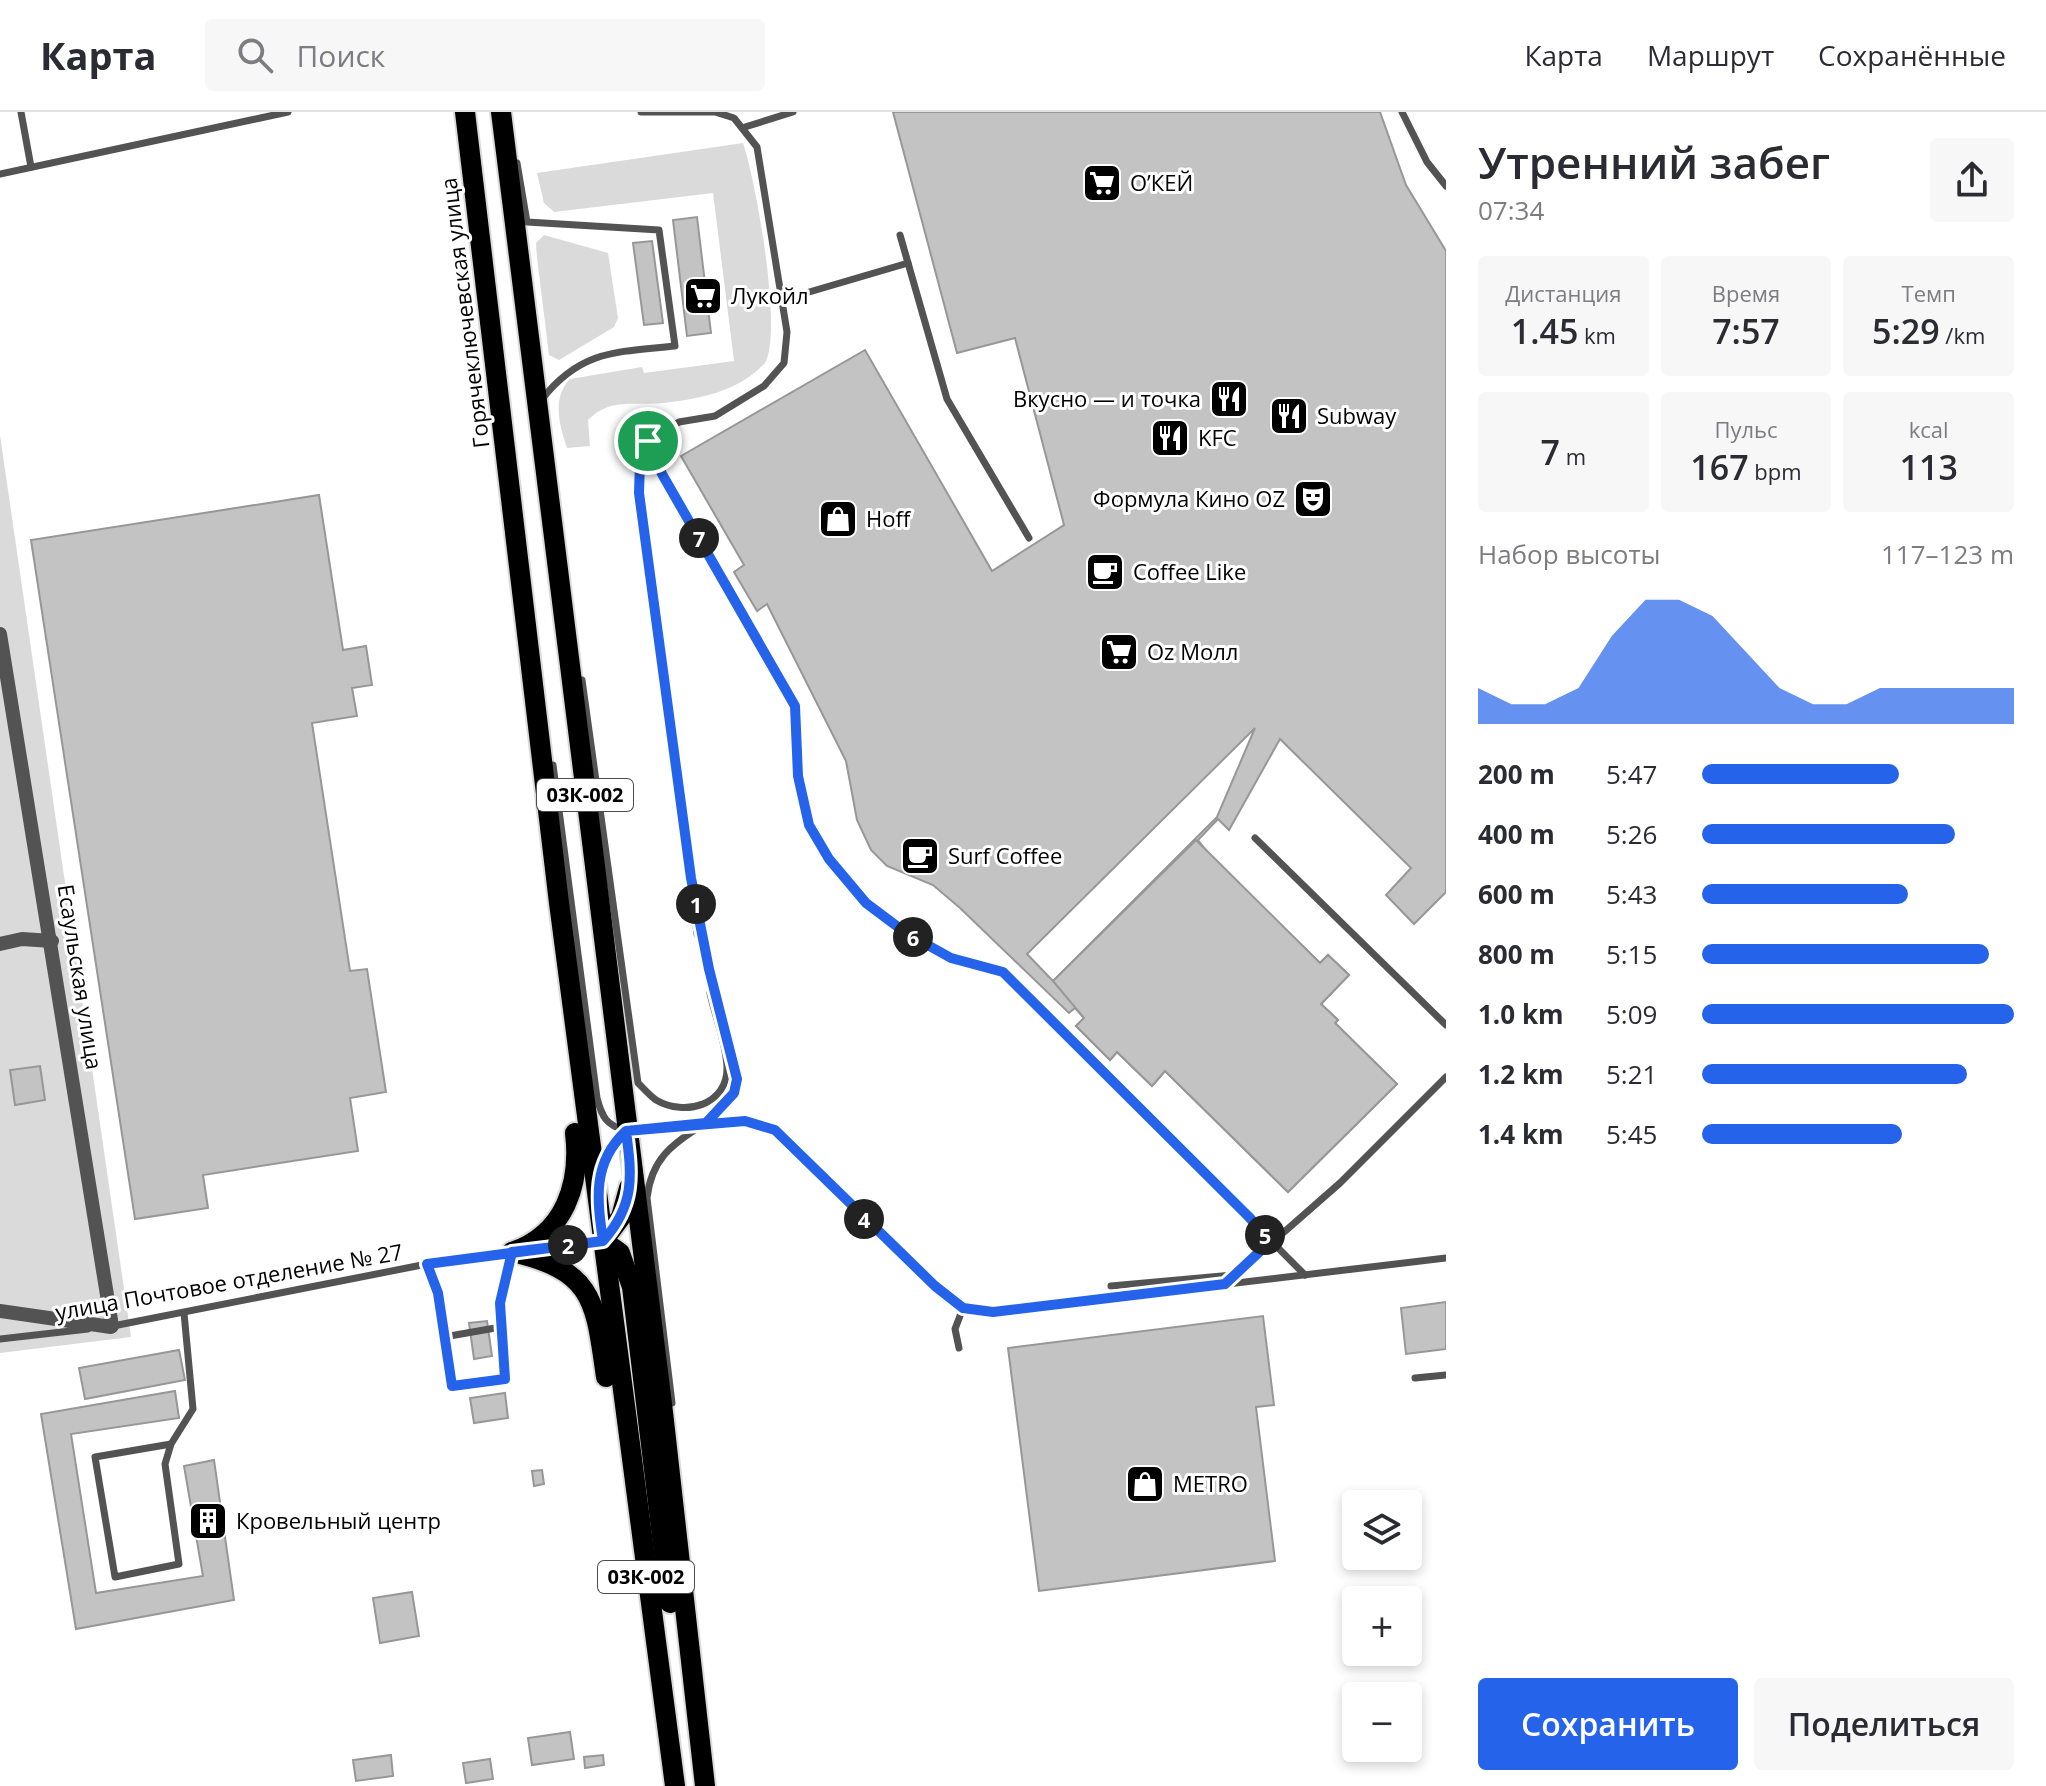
<!DOCTYPE html>
<html lang="ru">
<head>
<meta charset="utf-8">
<style>
	:root { --surface:#fff; --page:#f7f7f7; --text:#2b2b33; --muted:#7c7c81; --line:#e1e1e2; --accent:#2563eb }
	body { margin:0; font-family:"Open Sans",sans-serif; background:var(--page); color:var(--text); height:100vh; display:flex; flex-direction:column; font-size:30px; white-space:nowrap }
	* { box-sizing:border-box; margin:0 }
	p { font-size:26px; color:var(--muted) }
	.icon { flex:none; width:44px; height:44px; fill:none; stroke:currentColor; stroke-width:2; stroke-linecap:round; stroke-linejoin:round }
	.map { position:relative; flex:1; overflow:hidden }
	.side { display:flex; flex-direction:column; background:var(--surface); width:600px }
	.side>* { flex:none }
	.fabs { position:absolute; left:1342px; top:1378px; display:grid; gap:16px }
	.fabs a { display:grid; place-items:center; width:80px; height:80px; border-radius:8px; background:var(--surface); box-shadow:0 4px 12px #0003; font-size:40px }
	.pin { position:absolute; display:grid; place-items:center; width:68px; height:68px; color:#fff; margin:-34px; border:4px solid #fff; border-radius:50%; box-shadow:0 2px 8px #0007 }
	.km { position:absolute; width:40px; height:40px; margin:-20px; border-radius:50%; background:#222; color:#fff; font-size:22px; line-height:40px; text-align:center }
	.round { display:grid; place-items:center; flex:none; width:84px; height:84px; border-radius:8px; background:var(--page) }
	.overview { display:flex; align-items:center; justify-content:space-between; height:136px; padding:0 32px }
	h1 { font-size:44px; font-weight:600; line-height:60px }
	.stats { display:grid; grid-template-columns:repeat(3,1fr); gap:12px; height:136px; padding:8px 32px }
	.stats div { display:grid; align-content:center; border-radius:8px; background:var(--page); text-align:center }
	.stats b { font-size:34px; font-weight:600 }
	.stats small { font-size:22px; font-weight:400 }
	.stats p { font-size:22px }
	.chart { height:224px; padding:16px 32px }
	.chart p { display:flex; justify-content:space-between }
	.chart svg { width:100%; height:144px; margin-top:8px; fill:var(--accent); opacity:.7 }
	.primary-button { display:flex; gap:16px; margin-top:auto; padding:16px 32px }
	.primary-button a { flex:1; height:92px; border-radius:8px; background:var(--accent); color:#fff; font-size:32px; font-weight:600; line-height:92px; text-align:center }
	.primary-button a+a { background:var(--page); color:var(--text) }
	ul { padding:0 32px; list-style:none; font-size:26px }
	li { display:grid; grid-template-columns:128px 96px 1fr; align-items:center; height:60px }
	li i { height:20px; border-radius:10px; background:var(--accent) }
	header { display:flex; align-items:center; gap:48px; box-sizing:border-box; height:112px; padding:0 40px; background:var(--surface); border-bottom:2px solid var(--line) }
	header strong { font-size:38px }
	nav { display:flex; gap:44px; margin-inline-start:auto; font-size:28px }
	.search { width:560px; height:72px; background:var(--page); display:flex; align-items:center; gap:20px; box-sizing:border-box; padding:0 28px; border-radius:8px; color:var(--muted); font-size:30px }
	main { display:flex; flex:1; min-height:0 }
	.map>svg:first-child { display:block }
	.green { fill:#dadada }
	.building { fill:#c3c3c3; stroke:#979797; stroke-width:2; fill-rule:evenodd }
	.lines { fill:none; stroke-linecap:round; stroke-linejoin:round }
	.primary-casing { stroke:#dbdbdb; stroke-width:24 }
	.service { stroke:#535353; stroke-width:7 }
	.minor { stroke:#535353; stroke-width:14 }
	.primary { stroke:#000; stroke-width:20 }
	.route-casing { stroke:#fff; stroke-width:16 }
	.route { stroke:#2563eb; stroke-width:10 }
	.labels { text-anchor:middle; stroke-width:6; stroke-linejoin:round; paint-order:stroke }
	.shield { fill:#fff; stroke:#4c4c4c; stroke-width:2 }
	.shield-label { font-size:20px; font-weight:bold; fill:#000 }
	.poi-label { font-size:22px; fill:#000; stroke:#fff; text-anchor:start }
	.street-label { font-size:22px; fill:#000; stroke:#fff }
</style>
</head>
<body>
<header>
<strong>Карта</strong>
<div class="search"><svg class="icon" aria-label="search" viewBox="0 0 24 24"><circle cx="10" cy="10" r="6"/><path d="M15 15l6 6"/></svg>Поиск</div>
<nav><a>Карта</a><a>Маршрут</a><a>Сохранённые</a></nav>
</header>
<main>
<div class="map">
<svg width="1446" height="1674" viewBox="0 0 1446 1674">
	<rect width="100%" height="100%" fill="#fff"/>
	<g class="green">
		<path d="M 743,31 C 756,69 783,219 765,251 C 740,279 700,287 664,291 C 635,294 610,285 588,308 L 590,334 L 567,336 C 560,315 551,286 570,267 L 642,255 L 644,261 L 734,249 L 713,81 L 554,100 L 544,91 L 537,61 Z"/>
		<polygon points="544,123 608,141 618,206 614,215 559,248 549,243 537,146 536,131"/>
		<polygon points="0,323 131,1225 0,1241"/>
	</g>
	<g class="building">
		<path d="M 893,0 L 1380,0 L 1406,73 L 1446,139 L 1446,780 L 1414,812 L 1386,783 L 1411,756 L 1280,627 L 1229,718 L 1218,707 L 1198,728 L 1216,751 L 1320,851 L 1328,843 L 1349,863 L 1321,892 L 1338,908 L 1335,911 L 1397,972 L 1288,1080 L 1165,959 L 1152,974 L 1117,940 L 1110,948 L 1076,914 L 1084,906 L 1075,896 L 1069,901 L 960,796 L 933,773 L 887,754 L 871,738 L 857,708 L 846,649 L 767,492 L 757,499 L 734,460 L 744,453 L 681,344 L 865,238 L 992,459 L 1064,413 L 1015,226 L 957,241 ZM 1255,616 L 1217,705 L 1053,869 L 1027,842 Z"/>
		<polygon points="697,105 711,221 687,224 673,108"/>
		<polygon points="652,129 663,211 644,213 633,131"/>
		<polygon points="319,383 343,538 366,534 372,573 352,576 357,604 312,611 350,859 367,857 386,980 350,986 358,1039 203,1063 208,1096 135,1107 31,428"/>
		<polygon points="1196,728 1320,851 1328,843 1349,863 1321,892 1338,908 1335,911 1397,972 1288,1080 1165,959 1152,974 1117,940 1110,948 1076,914 1084,906 1053,869"/>
		<polygon points="40,954 45,988 15,993 10,958"/>
		<polygon points="1446,1190 1446,1237 1406,1242 1401,1196"/>
		<polygon points="1263,1204 1274,1293 1256,1295 1275,1449 1039,1479 1008,1236"/>
		<polygon points="487,1209 492,1244 474,1247 469,1211"/>
		<polygon points="179,1238 185,1268 85,1287 79,1256"/>
		<polygon points="175,1279 179,1306 71,1322 96,1481 203,1464 184,1354 214,1348 234,1488 76,1517 41,1302"/>
		<polygon points="505,1281 508,1306 474,1311 470,1286"/>
		<polygon points="542,1358 544,1372 534,1374 532,1359"/>
		<polygon points="412,1480 419,1524 380,1531 373,1486"/>
		<polygon points="570,1620 574,1647 532,1653 528,1626"/>
		<polygon points="391,1643 393,1664 356,1669 353,1648"/>
		<polygon points="603,1643 604,1653 585,1656 584,1645"/>
		<polygon points="490,1647 493,1667 466,1671 463,1651"/>
	</g>
	<g class="lines">
		<defs>
			<g id="primary">
				<polyline points="465,0 559,791 675,1674"/>
				<polyline points="501,0 663,1300 705,1674"/>
				<polyline points="603,1129 620,1141 632,1175 670,1491"/>
				<polyline points="603,1129 621,1105 629,1076"/>
				<path d="M 512,1140 C 595,1159 595,1189 606,1265"/>
				<path d="M 512,1140 C 565,1122 581,1072 575,1021"/>
			</g>
		</defs>
		<use href="#primary" class="primary-casing"/>
		<g class="service">
			<polyline points="21,0 31,55"/>
			<polyline points="641,0 713,0"/>
			<polyline points="1402,0 1427,50 1446,74"/>
			<polyline points="745,15 793,0"/>
			<path d="M 517,51 L 527,110 L 659,118 L 675,234 C 616,240 581,238 542,287"/>
			<polyline points="0,62 288,0"/>
			<polyline points="900,123 947,287 1029,426"/>
			<polyline points="782,188 908,151"/>
			<polyline points="648,329 662,362 795,594 798,664 809,713 829,747 866,791 906,821 951,846 1003,860 1305,1163"/>
			<path d="M 582,568 L 638,971 C 643,976 650,984 656,988 C 685,1005 728,993 727,955 C 726,931 715,904 710,881"/>
			<path d="M 553,653 L 597,986 C 602,1005 606,1013 626,1019 L 745,1009 L 775,1018 L 935,1174 L 963,1196 L 993,1200 L 1446,1146"/>
			<polyline points="1255,726 1446,913"/>
			<polyline points="693,787 697,822"/>
			<polyline points="600,1061 612,1033 624,1021"/>
			<polyline points="1227,1170 1340,1071 1446,965"/>
			<polyline points="1111,1174 1233,1163"/>
			<polyline points="113,1214 427,1152 512,1140 500,1191 505,1267 452,1274 438,1181 427,1152"/>
			<polyline points="444,1225 501,1215"/>
			<polyline points="0,1227 88,1217"/>
			<polyline points="959,1236 955,1217 963,1196"/>
			<polyline points="1415,1266 1446,1263"/>
			<path d="M 672,1291 L 647,1086 C 655,1013 724,1025 737,967 L 709,857 L 691,766 L 639,381 L 640,350 L 648,329 L 679,310 L 715,304 L 764,274 L 784,251 L 787,220 L 757,35 L 734,6 L 715,0"/>
			<polyline points="171,1332 95,1345 115,1465 179,1452 165,1352 171,1332 193,1297 184,1201"/>
		</g>
		<g class="minor">
			<polyline points="0,522 112,1214"/>
			<polyline points="0,832 22,827 52,829"/>
			<polyline points="524,1138 603,1129"/>
			<polyline points="0,1199 111,1215"/>
		</g>
		<use href="#primary" class="primary"/>
	</g>
	<g class="lines">
		<defs>
			<path id="route" d="M 648,329 L 640,350 L 639,381 L 691,766 L 709,857 L 737,967 L 734,981 L 706,1011 L 626,1019 C 632,1064 635,1093 603,1129 L 512,1140 L 500,1191 L 505,1267 L 452,1274 L 438,1181 L 427,1152 L 603,1129 C 597,1087 592,1051 626,1019 L 745,1009 L 775,1018 L 935,1174 L 963,1196 L 993,1200 L 1225,1172 L 1271,1129 L 1248,1104 L 1003,860 L 951,846 L 906,821 L 866,791 L 829,747 L 809,713 L 798,664 L 795,594 L 662,362 L 648,329"/>
		</defs>
		<use href="#route" class="route-casing"/>
		<use href="#route" class="route"/>
	</g>
	<defs>
		<symbol id="supermarket-square" viewBox="-11 -11 22 22"><rect x="-9" y="-9" width="18" height="18" rx="4" fill="#000" stroke="#fff"/><path d="M-6-5.5h2.5l.6 2H6L4.5 2H-2.5L-4.4-4H-6ZM-1.5 3.2a1.3 1.3 0 1 0 .1 0ZM3 3.2a1.3 1.3 0 1 0 .1 0Z" fill="#fff"/></symbol>
		<symbol id="restaurant-square" viewBox="-11 -11 22 22"><rect x="-9" y="-9" width="18" height="18" rx="4" fill="#000" stroke="#fff"/><path d="M-5-6h1v4h1v-4h1v4h1v-4h1v5L-1.5 .5V6h-2V.5L-5-1ZM5-6V6H3V1.5H1.5Q1.5-4 5-6Z" fill="#fff"/></symbol>
		<symbol id="theatre-square" viewBox="-11 -11 22 22"><rect x="-9" y="-9" width="18" height="18" rx="4" fill="#000" stroke="#fff"/><path d="M-5-5.5Q0-4 5-5.5V0Q5 5 0 6Q-5 5-5 0ZM-3.3-2.5H-1v1.5H-3.3ZM1-2.5H3.3v1.5H1ZM-2.8 1Q0 5.5 2.8 1Z" fill="#fff"/></symbol>
		<symbol id="shop-square" viewBox="-11 -11 22 22"><rect x="-9" y="-9" width="18" height="18" rx="4" fill="#000" stroke="#fff"/><path d="M-5-2.5h2.3a2.7 3.5 0 0 1 5.4 0H5L5.5 6h-11ZM-1.5-2.5h3a1.5 2.3 0 0 0-3 0Z" fill="#fff"/></symbol>
		<symbol id="cafe-square" viewBox="-11 -11 22 22"><rect x="-9" y="-9" width="18" height="18" rx="4" fill="#000" stroke="#fff"/><path d="M-5.5-4.5H6V0H3Q3 3.5 0 3.5H-2.5Q-5.5 3.5-5.5 0ZM3-3.2v2h1.7v-2ZM-6 4.5H4V6H-6Z" fill="#fff"/></symbol>
		<symbol id="building-square" viewBox="-11 -11 22 22"><rect x="-9" y="-9" width="18" height="18" rx="4" fill="#000" stroke="#fff"/><path d="M-4-6H4V6H1V3H-1V6H-4ZM-2.5-4.3h1.7v1.8h-1.7ZM.8-4.3h1.7v1.8H.8ZM-2.5-1h1.7V.8h-1.7ZM.8-1h1.7V.8H.8Z" fill="#fff"/></symbol>
	</defs>
	<g fill-rule="evenodd">
		<use href="#supermarket-square" x="1080" y="49" width="44" height="44"/>
		<use href="#supermarket-square" x="681" y="162" width="44" height="44"/>
		<use href="#restaurant-square" x="1207" y="265" width="44" height="44"/>
		<use href="#restaurant-square" x="1267" y="282" width="44" height="44"/>
		<use href="#restaurant-square" x="1148" y="304" width="44" height="44"/>
		<use href="#theatre-square" x="1291" y="365" width="44" height="44"/>
		<use href="#shop-square" x="816" y="385" width="44" height="44"/>
		<use href="#cafe-square" x="1083" y="438" width="44" height="44"/>
		<use href="#supermarket-square" x="1097" y="518" width="44" height="44"/>
		<use href="#cafe-square" x="898" y="722" width="44" height="44"/>
		<use href="#shop-square" x="1123" y="1350" width="44" height="44"/>
		<use href="#building-square" x="186" y="1387" width="44" height="44"/>
	</g>
	<g class="labels">
		<g class="shield">
			<rect x="537" y="667" width="96" height="32" rx="6"/>
			<rect x="598" y="1449" width="96" height="32" rx="6"/>
		</g>
		<g class="shield-label">
			<text x="585" y="690">03К-002</text>
			<text x="646" y="1472">03К-002</text>
		</g>
		<g class="poi-label">
			<text x="1130" y="79">О’КЕЙ</text>
			<text x="731" y="192">Лукойл</text>
			<text x="1201" y="295" text-anchor="end">Вкусно — и точка</text>
			<text x="1317" y="312">Subway</text>
			<text x="1198" y="334">KFC</text>
			<text x="1285" y="395" text-anchor="end">Формула Кино OZ</text>
			<text x="866" y="415">Hoff</text>
			<text x="1133" y="468">Coffee Like</text>
			<text x="1147" y="548">Oz Молл</text>
			<text x="948" y="752">Surf Coffee</text>
			<text x="1173" y="1380">METRO</text>
			<text x="236" y="1417">Кровельный центр</text>
		</g>
		<g class="street-label">
			<text transform="translate(465 201) rotate(-97)" y="8">Горячеключевская улица</text>
			<text transform="translate(80 865) rotate(81)" y="8">Есаульская улица</text>
			<text transform="translate(229 1170) rotate(-10)" y="8">улица Почтовое отделение № 27</text>
		</g>
	</g>
</svg>
<div class="fabs">
<a><svg class="icon" aria-label="layers" viewBox="0 0 24 24"><path d="M12 4l9 5-9 5-9-5zM3 14l9 5 9-5"/></svg></a>
<a>+</a>
<a>−</a>
</div>
<div class="pin" style="left:648px;top:329px;background:#1e9e55"><svg class="icon" aria-label="arrive" viewBox="0 0 24 24"><path d="M6 21V4h12l-3 4 3 4H6"/></svg></div>
<b class="km" style="left:696px;top:792px">1</b>
<b class="km" style="left:568px;top:1133px">2</b>
<b class="km" style="left:864px;top:1107px">4</b>
<b class="km" style="left:1265px;top:1123px">5</b>
<b class="km" style="left:913px;top:825px">6</b>
<b class="km" style="left:699px;top:426px">7</b>
</div>
<section class="side">
<div class="overview"><div><h1>Утренний забег</h1><p>07:34</p></div><a class="round"><svg class="icon" aria-label="share" viewBox="0 0 24 24"><path d="M12 15V3M7 8l5-5 5 5M5 13v7h14v-7"/></svg></a></div>
<div class="stats">
<div><p>Дистанция</p><b>1.45<small> km</small></b></div>
<div><p>Время</p><b>7:57</b></div>
<div><p>Темп</p><b>5:29<small> /km</small></b></div>
</div>
<div class="stats">
<div><b>7<small> m</small></b></div>
<div><p>Пульс</p><b>167<small> bpm</small></b></div>
<div><p>kcal</p><b>113</b></div>
</div>
<div class="chart"><p><span>Набор высоты</span>117–123 m</p>
<svg viewBox="0 0 160 44" preserveAspectRatio="none"><path d="M0 44V33L10 38L20 38L30 33L40 17L50 6L60 6L70 11L80 22L90 33L100 38L110 38L120 33L130 33L140 33L150 33L160 33V44z"/></svg>
</div>
<ul>
<li><b>200 m</b>5:47<i style="width:63%"></i></li>
<li><b>400 m</b>5:26<i style="width:81%"></i></li>
<li><b>600 m</b>5:43<i style="width:66%"></i></li>
<li><b>800 m</b>5:15<i style="width:92%"></i></li>
<li><b>1.0 km</b>5:09<i style="width:100%"></i></li>
<li><b>1.2 km</b>5:21<i style="width:85%"></i></li>
<li><b>1.4 km</b>5:45<i style="width:64%"></i></li>
</ul>
<div class="primary-button"><a>Сохранить</a><a>Поделиться</a></div>
</section>
</main>
</body>
</html>
